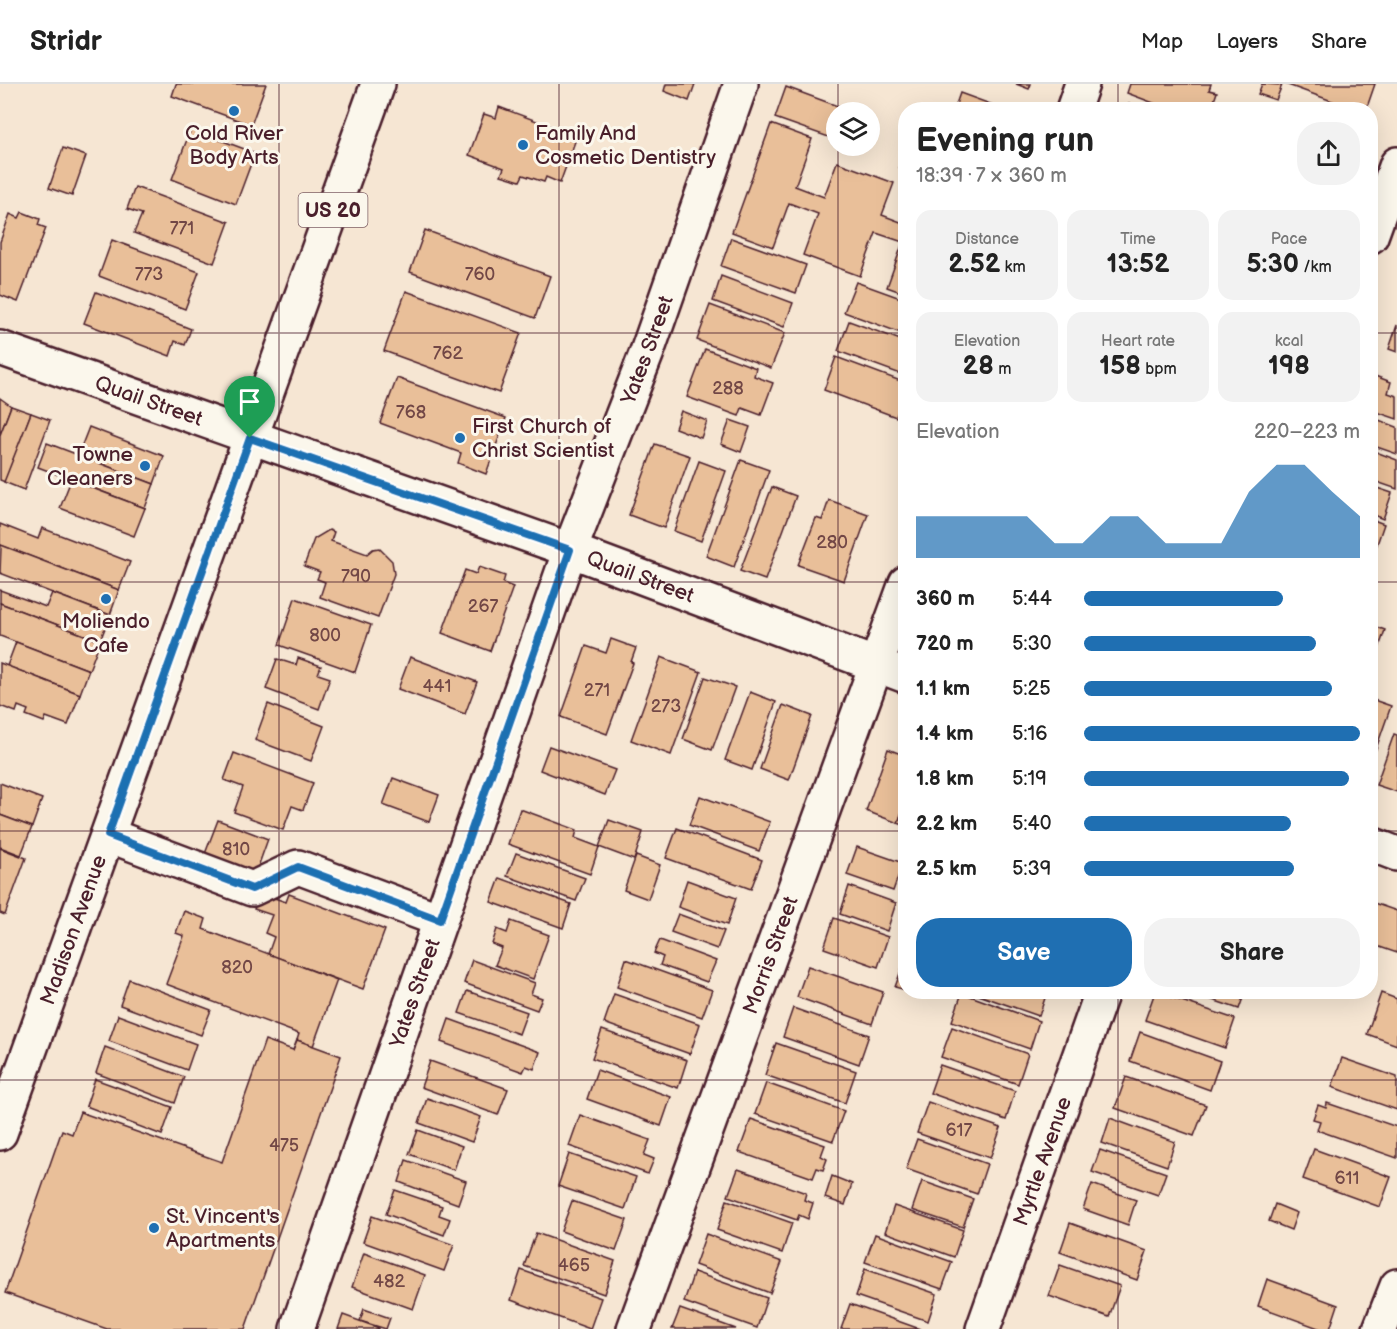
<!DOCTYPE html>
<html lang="en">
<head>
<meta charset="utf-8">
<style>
	:root { --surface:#fff; --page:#f2f2f2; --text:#222; --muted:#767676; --line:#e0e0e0; --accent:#1f6fb2 }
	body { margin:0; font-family:"Balsamiq Sans",sans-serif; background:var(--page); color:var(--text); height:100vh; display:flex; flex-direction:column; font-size:22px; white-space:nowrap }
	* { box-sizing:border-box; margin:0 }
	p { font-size:20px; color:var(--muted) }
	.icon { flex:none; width:33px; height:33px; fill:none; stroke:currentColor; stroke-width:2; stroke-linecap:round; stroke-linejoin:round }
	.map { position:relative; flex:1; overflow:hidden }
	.side { position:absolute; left:898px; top:18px; width:480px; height:897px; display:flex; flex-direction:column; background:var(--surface); border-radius:24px; box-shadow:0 6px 24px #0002 }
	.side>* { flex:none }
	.fabs { position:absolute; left:826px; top:18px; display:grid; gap:12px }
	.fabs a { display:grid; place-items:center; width:54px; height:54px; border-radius:50%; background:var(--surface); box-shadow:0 6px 24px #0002; font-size:30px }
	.pin { position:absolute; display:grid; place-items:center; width:51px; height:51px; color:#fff; margin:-62px -26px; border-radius:50% 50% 50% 0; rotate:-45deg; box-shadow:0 0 6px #0007 }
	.pin .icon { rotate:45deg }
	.round { display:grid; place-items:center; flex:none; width:63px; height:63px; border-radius:24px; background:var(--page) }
	.summary { display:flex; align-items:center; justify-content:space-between; height:102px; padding:0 18px }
	h1 { font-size:33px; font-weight:700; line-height:45px }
	.stats { display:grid; grid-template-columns:repeat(3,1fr); gap:9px; height:102px; padding:6px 18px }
	.stats div { display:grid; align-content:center; border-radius:15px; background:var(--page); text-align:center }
	.stats b { font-size:26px; font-weight:700 }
	.stats small { font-size:16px; font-weight:400 }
	.stats p { font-size:16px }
	.chart { height:168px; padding:12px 18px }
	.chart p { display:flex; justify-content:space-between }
	.chart svg { width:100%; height:108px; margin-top:6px; fill:var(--accent); opacity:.7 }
	.primary-button { display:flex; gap:12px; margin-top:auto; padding:12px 18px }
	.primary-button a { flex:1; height:69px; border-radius:24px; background:var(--accent); color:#fff; font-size:24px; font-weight:700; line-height:69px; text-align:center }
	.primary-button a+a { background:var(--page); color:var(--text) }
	ul { padding:0 18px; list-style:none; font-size:20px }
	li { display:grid; grid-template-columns:96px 72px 1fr; align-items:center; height:45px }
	li i { height:15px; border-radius:8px; background:var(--accent) }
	header { display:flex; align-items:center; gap:36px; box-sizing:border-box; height:84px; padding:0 30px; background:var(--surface); border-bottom:2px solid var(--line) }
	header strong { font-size:28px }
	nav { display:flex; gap:33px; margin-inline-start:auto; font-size:21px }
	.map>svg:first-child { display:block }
	.building { fill:#e9bf99; stroke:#4a1f2b; stroke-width:1.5 }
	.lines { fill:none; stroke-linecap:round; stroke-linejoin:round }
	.minor-casing { stroke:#4a1f2b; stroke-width:38 }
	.major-casing { stroke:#4a1f2b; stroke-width:38 }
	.minor { stroke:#fbf7ec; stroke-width:33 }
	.major { stroke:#fbf7ec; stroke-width:33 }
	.route-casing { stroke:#fff; stroke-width:12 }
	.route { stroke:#1f6fb2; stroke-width:8 }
	.grid { fill:none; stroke:#4a1f2b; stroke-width:1.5; stroke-opacity:0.55 }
	.poi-dot { fill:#1f6fb2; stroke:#fbf7ec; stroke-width:2 }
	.labels { text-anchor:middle; stroke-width:6; stroke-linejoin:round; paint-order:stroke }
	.number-label { font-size:18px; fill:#724746 }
	.shield { fill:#fbf7ec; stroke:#7f6065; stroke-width:1.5 }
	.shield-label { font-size:20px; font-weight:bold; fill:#4a1f2b }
	.poi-label { font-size:21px; fill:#4a1f2b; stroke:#fbf7ec; text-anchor:start }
	.street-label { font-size:21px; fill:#4a1f2b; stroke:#fbf7ec }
</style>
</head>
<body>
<header>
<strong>Stridr</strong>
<nav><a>Map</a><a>Layers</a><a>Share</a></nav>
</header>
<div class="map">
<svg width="1397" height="1245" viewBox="0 0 1397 1245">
	<rect width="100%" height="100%" fill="#f6e6d3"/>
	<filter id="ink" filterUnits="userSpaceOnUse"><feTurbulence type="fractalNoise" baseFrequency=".0167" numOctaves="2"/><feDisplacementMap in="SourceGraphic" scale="12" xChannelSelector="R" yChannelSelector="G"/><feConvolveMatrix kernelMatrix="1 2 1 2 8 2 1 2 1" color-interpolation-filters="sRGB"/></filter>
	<g filter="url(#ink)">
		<g class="building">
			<polygon points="176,0 266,0 251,41 172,12"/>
			<polygon points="666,0 695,0 689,17 664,7"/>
			<polygon points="1016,0 1031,0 1029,5"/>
			<polygon points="1130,0 1211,0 1209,6 1217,8 1211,26 1172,26 1127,9"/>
			<polygon points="1262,0 1282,1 1276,16 1258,10"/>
			<polygon points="1285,0 1375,0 1366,26 1357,26"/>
			<polygon points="786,3 851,27 837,28 837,56 775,34"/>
			<polygon points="960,9 1004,25 1003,26 954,26"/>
			<polygon points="1129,20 1144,26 1127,26"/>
			<polygon points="499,23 577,52 560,99 546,93 544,98 523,91 520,97 501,91 504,84 469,71 484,30 496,34"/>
			<polygon points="771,40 812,55 795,102 824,113 837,78 894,99 882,131 906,140 906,210 887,203 903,158 876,149 860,192 803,171 818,130 789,119 773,163 732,148"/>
			<polygon points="191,45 255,69 236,120 172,95"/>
			<polygon points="906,62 906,85 899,83"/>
			<polygon points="63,64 86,72 72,112 49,104"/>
			<polygon points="135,103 229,138 214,179 134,149 142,130 127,125"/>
			<polygon points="22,128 40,135 38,141 46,144 18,218 0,211 0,158 10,130 19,134"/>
			<polygon points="425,146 550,192 535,234 410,188"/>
			<polygon points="731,154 806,181 796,209 721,182"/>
			<polygon points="112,156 199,188 185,225 99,192"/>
			<polygon points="721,192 793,219 784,243 713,217"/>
			<polygon points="856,198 906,216 906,251 844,228"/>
			<polygon points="406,207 521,249 499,309 384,267"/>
			<polygon points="96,208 191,245 185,261 175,257 170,272 84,239"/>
			<polygon points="710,221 785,249 771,284 697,256"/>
			<polygon points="849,237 906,258 906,292 838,267"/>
			<polygon points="1397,241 1397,268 1389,265"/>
			<polygon points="705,265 756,284 754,292 773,299 761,331 742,324 739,332 687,313"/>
			<polygon points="836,273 906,299 906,305 896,333 824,306"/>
			<polygon points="1375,292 1391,298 1388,309 1397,312 1397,335 1371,326 1371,302"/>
			<polygon points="397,294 506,334 486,390 458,379 461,369 380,339"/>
			<polygon points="0,314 11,322 0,351"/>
			<polygon points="11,322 31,329 5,398 0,396 0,351"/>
			<polygon points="681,327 707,337 701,354 675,344"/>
			<polygon points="31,329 50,336 24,406 4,398"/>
			<polygon points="1371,333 1397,343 1397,370 1371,361"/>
			<polygon points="730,336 750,343 741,368 721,360"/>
			<polygon points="89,343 164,372 154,400 78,371"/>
			<polygon points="47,359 154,400 145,424 38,383"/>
			<polygon points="655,360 690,372 664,444 629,431"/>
			<polygon points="1371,366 1397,376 1397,405 1371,396"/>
			<polygon points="741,376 769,386 734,483 706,472"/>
			<polygon points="699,377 726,387 701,457 674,447"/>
			<polygon points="71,396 145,424 134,452 60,424"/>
			<polygon points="1371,402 1392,409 1383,435 1371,430"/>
			<polygon points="772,403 796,412 765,496 740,487"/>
			<polygon points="829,416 868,430 844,497 798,481 816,434 822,436"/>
			<polygon points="1371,435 1384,440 1373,472 1371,471"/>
			<polygon points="0,440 38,455 42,444 130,478 119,506 0,461"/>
			<polygon points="329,446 334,448 331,457 367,470 373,465 379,464 392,477 394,490 378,534 320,513 325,498 317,495 320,488 304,482 314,455"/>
			<polygon points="1,461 119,506 110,531 0,489"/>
			<polygon points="479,483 505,492 503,499 513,503 490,567 442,549 465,486 476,490"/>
			<polygon points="0,506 46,523 52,509 110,531 100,557 0,519"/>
			<polygon points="295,514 371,541 355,588 279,561"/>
			<polygon points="0,519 100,557 89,586 0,552"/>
			<polygon points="1371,541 1385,546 1375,576 1371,574"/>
			<polygon points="611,555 636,564 631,578 633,579 607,650 561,633 586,562 606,569"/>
			<polygon points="16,558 89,586 80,610 7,582"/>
			<polygon points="410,573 477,598 465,630 398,605"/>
			<polygon points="661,573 701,588 671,671 631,656"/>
			<polygon points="298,574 321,582 318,590 330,594 319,625 266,605 277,575 296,581"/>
			<polygon points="0,579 80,610 68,641 46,633 44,638 26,631 28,626 18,622 16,628 0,622"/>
			<polygon points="705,593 735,603 712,666 683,655"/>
			<polygon points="750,608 776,618 752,686 725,676"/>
			<polygon points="1371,615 1391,622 1371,679"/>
			<polygon points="268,620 324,642 311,677 255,656"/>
			<polygon points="783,621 812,632 789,696 760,685"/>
			<polygon points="1394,650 1397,651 1397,708 1376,701"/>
			<polygon points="549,662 615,686 605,711 540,686"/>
			<polygon points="888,665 906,672 906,717 898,739 866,727"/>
			<polygon points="234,669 313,699 303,726 292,722 283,746 234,728 243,703 224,696"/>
			<polygon points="393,694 439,711 429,738 383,721"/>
			<polygon points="0,699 42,715 32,743 0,731"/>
			<polygon points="700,712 770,738 759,767 689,741"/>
			<polygon points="906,717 906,742 898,739"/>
			<polygon points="520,725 577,746 575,754 599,763 590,790 508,760"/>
			<polygon points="0,731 32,743 21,771 0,763"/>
			<polygon points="218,736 268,755 254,794 203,775"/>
			<polygon points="609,736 643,748 634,776 599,763"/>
			<polygon points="677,744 762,776 751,805 666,774"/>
			<polygon points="857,763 903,779 893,807 847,791"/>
			<polygon points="0,764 26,774 5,831 0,829"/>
			<polygon points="516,769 585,794 576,817 507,792"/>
			<polygon points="636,772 660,781 648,815 624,806"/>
			<polygon points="500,794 571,820 563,844 491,818"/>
			<polygon points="687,796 736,814 727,841 678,823"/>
			<polygon points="849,802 896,819 887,847 840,830"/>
			<polygon points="260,809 286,818 289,810 385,846 363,905 268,870 274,853 265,849 272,831 254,825"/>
			<polygon points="1371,818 1397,827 1397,869 1371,860"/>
			<polygon points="184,827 206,835 203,845 337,896 313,962 297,956 299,950 166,900 184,852 176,849"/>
			<polygon points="678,830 724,847 717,865 671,848"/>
			<polygon points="834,834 888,853 878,883 824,864"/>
			<polygon points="511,837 549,851 533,895 495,881 502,864 492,860 497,845 507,849"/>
			<polygon points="660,856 716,877 707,898 660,881 663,873 654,869"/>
			<polygon points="626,875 712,906 702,933 617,903"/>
			<polygon points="472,876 535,899 531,910 542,914 537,926 464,899"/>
			<polygon points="808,882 883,908 872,940 797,913"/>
			<polygon points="902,884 906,885 906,906 895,903"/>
			<polygon points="129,895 211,926 201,951 120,921"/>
			<polygon points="467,907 527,928 519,950 459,929"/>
			<polygon points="909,908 926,908 924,913"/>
			<polygon points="970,908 1047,908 1039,932"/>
			<polygon points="1155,908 1235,935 1225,964 1145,936"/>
			<polygon points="1189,908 1245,908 1239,925"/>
			<polygon points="1284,908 1302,908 1300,913"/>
			<polygon points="962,909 1039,937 1030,965 952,937"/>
			<polygon points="1381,909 1397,915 1397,961 1367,950"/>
			<polygon points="614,910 700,940 690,970 604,939"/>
			<polygon points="793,924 869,951 859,980 783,953"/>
			<polygon points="118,931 196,960 187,986 109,957"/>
			<polygon points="449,935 540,968 534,985 526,982 523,988 441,958"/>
			<polygon points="952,943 1028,970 1018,1000 941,973"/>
			<polygon points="602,946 687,976 678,1004 592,974"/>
			<polygon points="1140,948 1220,977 1210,1006 1130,977"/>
			<polygon points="265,956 293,966 297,956 341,972 245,1245 107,1245 5,1209 62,1046 72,1050 80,1028 222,1078"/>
			<polygon points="776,959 856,987 845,1019 765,991"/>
			<polygon points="105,963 184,993 175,1019 96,989"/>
			<polygon points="1342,974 1397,993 1397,1026 1332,1003"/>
			<polygon points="430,977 508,1005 498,1031 421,1003"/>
			<polygon points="940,981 1015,1007 1006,1036 930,1009"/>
			<polygon points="597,986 671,1013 661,1042 587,1015"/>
			<polygon points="1126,993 1206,1021 1194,1052 1115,1024"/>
			<polygon points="95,995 172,1023 162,1051 86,1022"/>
			<polygon points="766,999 844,1027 833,1057 755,1030"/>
			<polygon points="427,1014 481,1033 472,1058 419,1039"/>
			<polygon points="928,1018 1001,1044 990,1074 917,1049"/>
			<polygon points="1327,1019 1397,1043 1397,1074 1317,1046 1320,1037 1313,1035 1318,1021 1326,1024"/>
			<polygon points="580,1031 650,1056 644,1071 654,1075 648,1090 569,1062"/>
			<polygon points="1110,1034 1175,1058 1167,1082 1102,1059"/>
			<polygon points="751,1035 825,1061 821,1072 827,1075 823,1086 817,1084 813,1094 739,1068"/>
			<polygon points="418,1046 462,1062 454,1086 409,1070"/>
			<polygon points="917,1055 987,1080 977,1110 906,1085"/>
			<polygon points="1314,1065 1391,1093 1380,1123 1303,1095"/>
			<polygon points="1100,1066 1166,1089 1158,1111 1092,1088"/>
			<polygon points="569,1070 636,1093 625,1125 558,1102"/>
			<polygon points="406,1076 466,1097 458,1120 399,1098"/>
			<polygon points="738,1085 806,1109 804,1116 813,1119 808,1135 799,1131 797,1136 728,1112"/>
			<polygon points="832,1092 852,1100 845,1121 825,1114"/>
			<polygon points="922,1097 973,1115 963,1143 912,1126"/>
			<polygon points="1092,1100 1136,1116 1128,1141 1083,1125"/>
			<polygon points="395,1106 442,1122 439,1131 450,1135 444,1151 386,1130"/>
			<polygon points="727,1116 792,1139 782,1169 717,1146"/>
			<polygon points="572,1117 627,1136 616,1167 561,1147"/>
			<polygon points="1275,1120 1297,1129 1291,1146 1269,1137"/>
			<polygon points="894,1122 963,1146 954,1173 885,1148"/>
			<polygon points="372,1132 454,1161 444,1187 363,1158"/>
			<polygon points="1070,1139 1147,1167 1137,1196 1060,1168"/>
			<polygon points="536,1149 615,1177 604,1210 524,1182"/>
			<polygon points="706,1150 782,1178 770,1209 695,1181"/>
			<polygon points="875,1150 952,1178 942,1205 865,1178"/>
			<polygon points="364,1169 425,1191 413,1225 352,1203"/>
			<polygon points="1060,1181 1120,1202 1109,1233 1049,1212"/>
			<polygon points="865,1185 937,1210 928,1237 856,1212"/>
			<polygon points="521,1186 601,1214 590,1245 511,1216"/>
			<polygon points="694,1188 767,1214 757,1244 684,1218"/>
			<polygon points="1267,1195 1338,1221 1330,1245 1321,1245 1258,1222"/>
			<polygon points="850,1220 920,1245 841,1245"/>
			<polygon points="364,1225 390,1234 386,1245 360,1237"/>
			<polygon points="680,1225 736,1245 672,1245"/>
			<polygon points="343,1231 379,1244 379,1245 338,1245"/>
		</g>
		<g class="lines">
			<defs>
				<g id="minor">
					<polyline points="1073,26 1082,0"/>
					<polyline points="1371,152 1397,80"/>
					<path id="s1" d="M 0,264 L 570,466 L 906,592"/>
					<polyline points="108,751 252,805 298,783 440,836"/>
					<polyline points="1371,760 1397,770"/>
					<path id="s2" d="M 297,1245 L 570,466 L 647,268 L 741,0"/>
					<path id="s3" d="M 634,1245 L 906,499"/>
					<path id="s4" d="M 983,1245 L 1102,908"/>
					<polyline points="1380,1245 1397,1202"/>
				</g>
				<g id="major">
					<path id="s5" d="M 0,1049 L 378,0"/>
				</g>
			</defs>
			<use href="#minor" class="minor-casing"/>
			<use href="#major" class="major-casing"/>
			<use href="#minor" class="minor"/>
			<use href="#major" class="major"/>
		</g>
	</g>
	<g class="lines" filter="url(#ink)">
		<defs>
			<polygon id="route" points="250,354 570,466 440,836 298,783 252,805 108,751"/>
		</defs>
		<use href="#route" class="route-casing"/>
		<use href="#route" class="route"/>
	</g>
	<path class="grid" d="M 279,0 L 279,1245M 559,0 L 559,1245M 838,0 L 838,28M 1118,0 L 1118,26M 838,62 L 838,1245M 0,249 L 906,249M 1371,249 L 1397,249M 0,498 L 906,498M 1371,498 L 1397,498M 0,747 L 906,747M 1371,747 L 1397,747M 1118,908 L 1118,1245M 0,996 L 1397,996"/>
	<g class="poi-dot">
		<circle cx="234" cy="27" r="6"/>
		<circle cx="523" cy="61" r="6"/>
		<circle cx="460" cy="354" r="6"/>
		<circle cx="145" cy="382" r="6"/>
		<circle cx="106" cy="515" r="6"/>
		<circle cx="154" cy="1144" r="6"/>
	</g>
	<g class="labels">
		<g class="number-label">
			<text x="182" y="150">771</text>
			<text x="149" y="196">773</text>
			<text x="480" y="196">760</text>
			<text x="448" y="275">762</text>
			<text x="728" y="310">288</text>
			<text x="411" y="334">768</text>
			<text x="832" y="464">280</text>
			<text x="356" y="498">790</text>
			<text x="483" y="528">267</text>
			<text x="325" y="557">800</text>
			<text x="437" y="608">441</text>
			<text x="597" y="612">271</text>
			<text x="666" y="628">273</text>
			<text x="236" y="771">810</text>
			<text x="237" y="889">820</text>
			<text x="959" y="1052">617</text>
			<text x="284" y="1067">475</text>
			<text x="1347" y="1100">611</text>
			<text x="574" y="1187">465</text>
			<text x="389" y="1203">482</text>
		</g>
		<rect class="shield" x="298.5" y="109" width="69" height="34" rx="4.5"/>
		<g class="shield-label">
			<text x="333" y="133">US 20</text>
		</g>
		<g class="poi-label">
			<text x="234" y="56" text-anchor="middle">Cold River<tspan x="234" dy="24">Body Arts</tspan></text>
			<text x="535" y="56">Family And<tspan x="535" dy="24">Cosmetic Dentistry</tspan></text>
			<text x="472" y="349">First Church of<tspan x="472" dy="24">Christ Scientist</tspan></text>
			<text x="133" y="377" text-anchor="end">Towne<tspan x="133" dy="24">Cleaners</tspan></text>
			<text x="106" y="544" text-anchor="middle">Moliendo<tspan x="106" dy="24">Cafe</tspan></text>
			<text x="166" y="1139">St. Vincent's<tspan x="166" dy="24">Apartments</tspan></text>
		</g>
		<g class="street-label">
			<text dy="7" stroke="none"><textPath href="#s2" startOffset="1040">Yates Street</textPath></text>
			<text dy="7" stroke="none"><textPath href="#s1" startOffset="158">Quail Street</textPath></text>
			<text dy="7" stroke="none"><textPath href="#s1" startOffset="680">Quail Street</textPath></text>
			<text dy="7" stroke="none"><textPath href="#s5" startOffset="216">Madison Avenue</textPath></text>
			<text dy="7" stroke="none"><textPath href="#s3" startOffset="398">Morris Street</textPath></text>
			<text dy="7" stroke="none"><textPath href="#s2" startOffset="356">Yates Street</textPath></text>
			<text dy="7" stroke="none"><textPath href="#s4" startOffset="178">Myrtle Avenue</textPath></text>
		</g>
	</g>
</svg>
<div class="fabs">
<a><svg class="icon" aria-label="layers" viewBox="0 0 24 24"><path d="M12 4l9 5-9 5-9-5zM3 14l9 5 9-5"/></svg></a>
</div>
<div class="pin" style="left:250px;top:354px;background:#1e9e55"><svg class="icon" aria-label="arrive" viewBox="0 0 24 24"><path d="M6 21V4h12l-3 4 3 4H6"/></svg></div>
<section class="side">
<div class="summary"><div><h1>Evening run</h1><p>18:39 · 7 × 360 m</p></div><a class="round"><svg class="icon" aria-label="share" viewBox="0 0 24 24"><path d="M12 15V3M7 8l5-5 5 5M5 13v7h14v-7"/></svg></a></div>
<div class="stats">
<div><p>Distance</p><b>2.52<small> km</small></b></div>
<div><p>Time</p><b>13:52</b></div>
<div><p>Pace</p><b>5:30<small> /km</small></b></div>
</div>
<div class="stats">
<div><p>Elevation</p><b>28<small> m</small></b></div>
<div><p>Heart rate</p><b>158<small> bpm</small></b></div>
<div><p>kcal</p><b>198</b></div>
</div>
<div class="chart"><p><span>Elevation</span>220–223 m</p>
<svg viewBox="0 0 160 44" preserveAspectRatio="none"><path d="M0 44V27L10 27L20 27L30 27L40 27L50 38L60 38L70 27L80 27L90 38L100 38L110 38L120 17L130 6L140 6L150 17L160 27V44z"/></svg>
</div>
<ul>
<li><b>360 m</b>5:44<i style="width:72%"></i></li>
<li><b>720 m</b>5:30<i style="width:84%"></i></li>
<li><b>1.1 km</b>5:25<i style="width:90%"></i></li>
<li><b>1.4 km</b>5:16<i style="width:100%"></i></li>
<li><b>1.8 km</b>5:19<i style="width:96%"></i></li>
<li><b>2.2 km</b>5:40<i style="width:75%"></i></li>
<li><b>2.5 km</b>5:39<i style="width:76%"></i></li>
</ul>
<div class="primary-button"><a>Save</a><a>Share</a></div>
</section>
</div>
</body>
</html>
